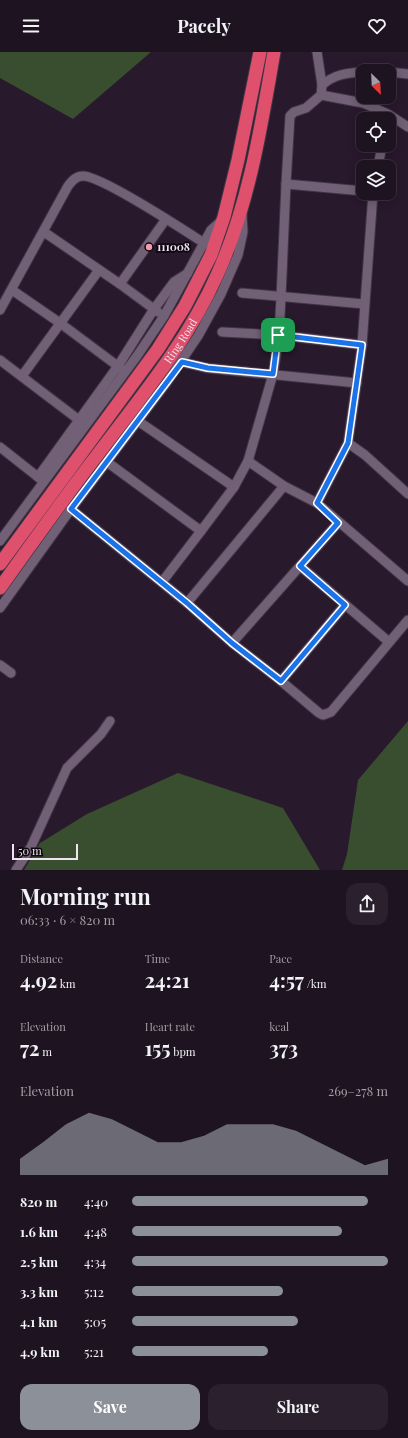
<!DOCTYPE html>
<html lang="en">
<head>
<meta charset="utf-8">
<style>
	:root { --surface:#1e1321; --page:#2b202e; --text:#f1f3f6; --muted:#a19ea5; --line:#3c323f; --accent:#8c9099 }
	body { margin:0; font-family:"Playfair Display",serif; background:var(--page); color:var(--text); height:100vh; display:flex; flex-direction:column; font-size:15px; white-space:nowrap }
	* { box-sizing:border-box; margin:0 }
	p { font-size:13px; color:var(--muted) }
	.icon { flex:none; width:22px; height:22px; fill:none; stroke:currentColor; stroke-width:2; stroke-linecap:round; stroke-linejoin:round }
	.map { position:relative; height:818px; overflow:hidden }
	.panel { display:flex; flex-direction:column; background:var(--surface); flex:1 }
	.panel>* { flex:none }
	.needle { width:26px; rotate:156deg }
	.tools { position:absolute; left:356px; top:12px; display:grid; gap:8px }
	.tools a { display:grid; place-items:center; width:40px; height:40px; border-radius:8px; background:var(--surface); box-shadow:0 2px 10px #0003,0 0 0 1px var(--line); font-size:20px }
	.scale { position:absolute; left:12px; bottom:10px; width:66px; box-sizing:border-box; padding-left:4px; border:2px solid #eee4f1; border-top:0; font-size:11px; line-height:14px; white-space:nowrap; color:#eee4f1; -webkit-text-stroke:3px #0d070f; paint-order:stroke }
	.pin { position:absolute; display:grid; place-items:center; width:34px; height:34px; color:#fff; margin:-17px; border-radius:8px; box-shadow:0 2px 6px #0006 }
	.round { display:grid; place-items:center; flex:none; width:42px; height:42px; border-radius:12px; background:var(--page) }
	.headline { display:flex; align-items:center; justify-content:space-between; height:68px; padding:0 20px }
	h1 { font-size:22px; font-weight:700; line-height:30px }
	.stats { display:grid; grid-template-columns:repeat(3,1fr); gap:6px; height:68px; padding:4px 20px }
	.stats div { display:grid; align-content:center }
	.stats b { font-size:20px; font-weight:700 }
	.stats small { font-size:11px; font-weight:400 }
	.stats p { font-size:11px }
	.chart { height:112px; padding:8px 20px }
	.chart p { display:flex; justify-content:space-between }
	.chart svg { width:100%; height:72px; margin-top:4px; fill:var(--accent); opacity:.7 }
	.cta { display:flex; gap:8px; margin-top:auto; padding:8px 20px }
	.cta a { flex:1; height:46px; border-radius:12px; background:var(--accent); color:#fff; font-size:16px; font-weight:700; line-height:46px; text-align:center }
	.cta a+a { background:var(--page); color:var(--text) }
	ul { padding:0 20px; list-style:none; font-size:13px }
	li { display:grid; grid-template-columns:64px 48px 1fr; align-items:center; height:30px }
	li i { height:10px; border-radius:5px; background:var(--accent) }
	header { display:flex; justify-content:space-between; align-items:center; height:52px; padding:0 20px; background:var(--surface); font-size:18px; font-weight:700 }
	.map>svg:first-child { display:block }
	.forest { fill:#384e2f }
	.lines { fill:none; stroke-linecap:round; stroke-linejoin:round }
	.minor-casing { stroke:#413545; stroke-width:11 }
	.highway-casing { stroke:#413545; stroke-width:15 }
	.minor { stroke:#726076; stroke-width:9 }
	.highway { stroke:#df506c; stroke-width:13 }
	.route-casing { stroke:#fff; stroke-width:8 }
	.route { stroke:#1a73e8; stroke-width:5 }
	.poi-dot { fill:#f29ab0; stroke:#0d070f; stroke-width:1.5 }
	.labels { text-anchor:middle; stroke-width:3.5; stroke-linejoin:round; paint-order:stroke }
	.poi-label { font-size:11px; font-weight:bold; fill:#eee4f1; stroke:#0d070f; text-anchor:start }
	.street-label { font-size:11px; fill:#eee4f1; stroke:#0d070f }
</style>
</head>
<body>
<header><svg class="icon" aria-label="menu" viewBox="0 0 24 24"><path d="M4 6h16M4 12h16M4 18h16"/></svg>Pacely<svg class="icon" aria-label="heart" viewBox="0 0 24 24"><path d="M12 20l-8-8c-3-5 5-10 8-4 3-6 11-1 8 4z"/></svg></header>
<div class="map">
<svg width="408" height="818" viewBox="0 0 408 818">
	<rect width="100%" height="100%" fill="#28192c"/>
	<g class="forest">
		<polygon points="0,0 151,0 73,67 0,26"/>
		<polygon points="408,669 408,818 342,818 347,802 358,728"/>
		<polygon points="178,721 283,756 320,818 24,818 40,791 87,762"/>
	</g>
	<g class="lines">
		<defs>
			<g id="minor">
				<polyline points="317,0 322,33"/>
				<polyline points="389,20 408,22"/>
				<polyline points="321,43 363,51 388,62 408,75"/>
				<polyline points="378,115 382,93"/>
				<path d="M 286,132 L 290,64 L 294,60 L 306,56 L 321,43 L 322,33 C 335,22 347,21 363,20"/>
				<polyline points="44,180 120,232 158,260"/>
				<polyline points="120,232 166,167"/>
				<polyline points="12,238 60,271 123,318"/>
				<polyline points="242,241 364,252"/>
				<path d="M 0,258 L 68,134 C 72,129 76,124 83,124 C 101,124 184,178 204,191"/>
				<polyline points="222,280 279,283 362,293"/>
				<polyline points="0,308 83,371"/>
				<polyline points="182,310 207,316 357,331"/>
				<polyline points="22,324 99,218"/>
				<polyline points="138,369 234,435"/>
				<polyline points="348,391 365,403 408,442"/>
				<polyline points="0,395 43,429"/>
				<polyline points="248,409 284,434 317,451 408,529"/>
				<polyline points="107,410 201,479 234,435 248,409 273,322 279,283 281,245 286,132 363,139"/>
				<polyline points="38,425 118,314 154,257 174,230 188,221"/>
				<polyline points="317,451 348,391 362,293 373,141"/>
				<polyline points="71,457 187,551 232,591 281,629 319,661 323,663 331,660 408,568"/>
				<polyline points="0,489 137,304 164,264 211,178 222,168"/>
				<polyline points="300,514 389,590"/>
				<polyline points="162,530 201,479"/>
				<polyline points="187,551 284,434"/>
				<polyline points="0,556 71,457 167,330 198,284 221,242 238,203 243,180 242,162"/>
				<polyline points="232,591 338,471"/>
				<polyline points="0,613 11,621"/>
				<polyline points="281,629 345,553"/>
				<polyline points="16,818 31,795 67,716 101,682 110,669"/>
			</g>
			<g id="highway">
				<polyline points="0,512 158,297 185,254 211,203 224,165 238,108 260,0"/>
				<path id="s1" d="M 0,536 C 32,491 64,446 98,402 C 141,345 188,289 217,223 C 249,153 261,75 274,0"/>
			</g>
		</defs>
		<use href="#minor" class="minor-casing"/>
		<use href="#highway" class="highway-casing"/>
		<use href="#minor" class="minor"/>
		<use href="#highway" class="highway"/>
	</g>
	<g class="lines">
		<defs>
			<polygon id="route" points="278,283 362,293 348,391 317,451 338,471 300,514 345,553 281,629 232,591 187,551 71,457 182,310 208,316 273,322"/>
		</defs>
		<use href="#route" class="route-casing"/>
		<use href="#route" class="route"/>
	</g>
	<circle class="poi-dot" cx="149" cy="195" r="4"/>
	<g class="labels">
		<g class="poi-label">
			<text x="157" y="199">111008</text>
		</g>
		<g class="street-label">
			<text dy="4" stroke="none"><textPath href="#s1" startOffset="306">Ring Road</textPath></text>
		</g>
	</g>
</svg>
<div class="tools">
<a><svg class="needle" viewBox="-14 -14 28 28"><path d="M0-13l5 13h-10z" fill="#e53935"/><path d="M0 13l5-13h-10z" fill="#a19ea5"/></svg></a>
<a><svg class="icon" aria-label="locate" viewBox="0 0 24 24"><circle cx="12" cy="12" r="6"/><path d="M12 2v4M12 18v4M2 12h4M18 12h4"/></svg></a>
<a><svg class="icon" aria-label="layers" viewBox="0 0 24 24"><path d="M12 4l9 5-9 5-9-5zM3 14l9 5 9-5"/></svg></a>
</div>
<div class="scale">50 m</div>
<div class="pin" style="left:278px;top:283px;background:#1e9e55"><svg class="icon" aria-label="arrive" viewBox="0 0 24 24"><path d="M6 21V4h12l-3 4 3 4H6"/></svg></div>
</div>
<section class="panel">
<div class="headline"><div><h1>Morning run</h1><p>06:33 · 6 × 820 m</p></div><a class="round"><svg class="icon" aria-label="share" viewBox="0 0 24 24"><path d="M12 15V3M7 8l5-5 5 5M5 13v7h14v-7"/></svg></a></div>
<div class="stats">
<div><p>Distance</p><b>4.92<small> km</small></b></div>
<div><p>Time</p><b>24:21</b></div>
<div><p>Pace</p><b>4:57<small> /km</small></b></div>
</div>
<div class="stats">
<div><p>Elevation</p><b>72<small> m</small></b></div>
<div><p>Heart rate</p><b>155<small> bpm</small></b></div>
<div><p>kcal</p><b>373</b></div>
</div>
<div class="chart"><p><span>Elevation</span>269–278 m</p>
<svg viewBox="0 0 160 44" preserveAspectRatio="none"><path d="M0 44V34L10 24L20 13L30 6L40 10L50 17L60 24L70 24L80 20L90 13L100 13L110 13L120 17L130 24L140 31L150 38L160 34V44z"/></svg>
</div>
<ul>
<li><b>820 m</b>4:40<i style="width:92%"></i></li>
<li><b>1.6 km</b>4:48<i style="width:82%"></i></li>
<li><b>2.5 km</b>4:34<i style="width:100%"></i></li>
<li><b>3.3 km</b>5:12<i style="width:59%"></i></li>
<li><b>4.1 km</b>5:05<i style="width:65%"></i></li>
<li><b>4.9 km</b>5:21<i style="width:53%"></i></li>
</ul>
<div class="cta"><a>Save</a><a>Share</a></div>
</section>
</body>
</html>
